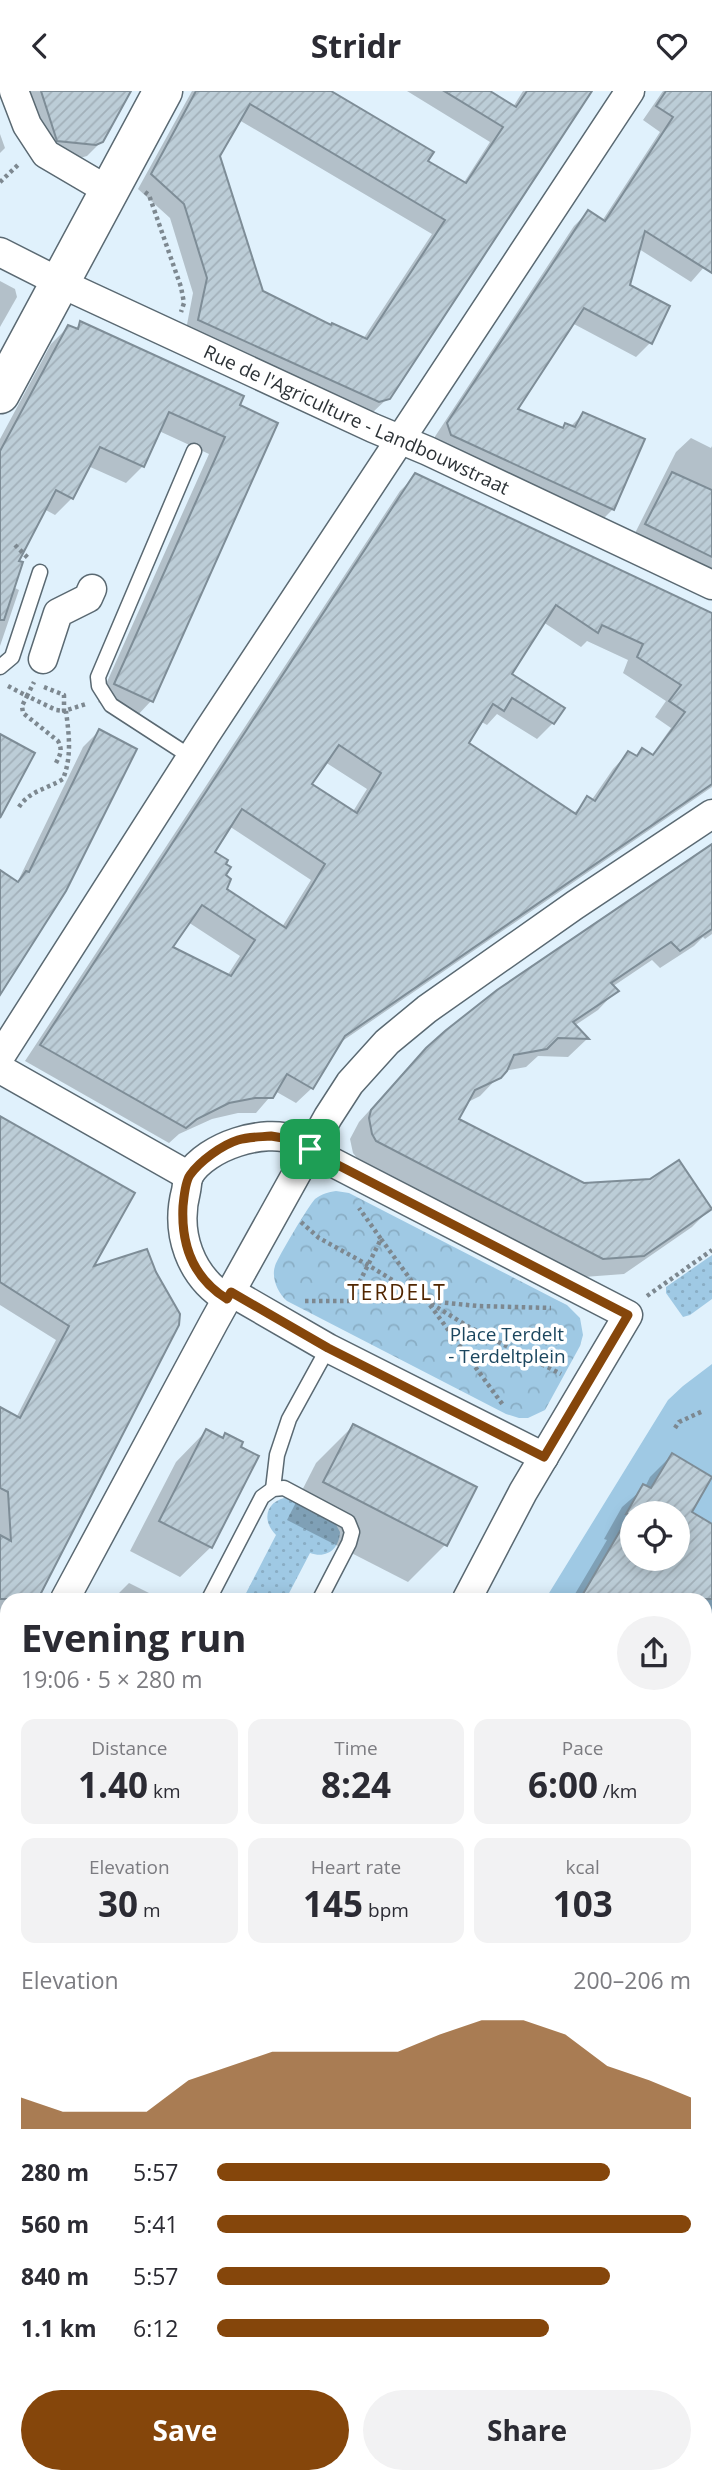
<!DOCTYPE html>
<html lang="en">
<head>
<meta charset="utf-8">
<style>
	:root { --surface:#fff; --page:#f2f2f3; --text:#2b2b33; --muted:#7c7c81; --accent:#85460b }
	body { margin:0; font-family:"Open Sans",sans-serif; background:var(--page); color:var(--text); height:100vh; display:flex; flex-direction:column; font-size:26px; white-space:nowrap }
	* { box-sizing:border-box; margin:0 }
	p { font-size:23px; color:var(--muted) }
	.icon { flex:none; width:38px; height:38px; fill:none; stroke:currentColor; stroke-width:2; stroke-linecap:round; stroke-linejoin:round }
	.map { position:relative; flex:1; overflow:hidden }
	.drawer { position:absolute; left:0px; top:1502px; width:712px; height:891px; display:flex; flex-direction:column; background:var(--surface); border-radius:21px 21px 0 0; box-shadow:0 4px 18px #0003 }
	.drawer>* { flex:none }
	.tools { position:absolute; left:620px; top:1410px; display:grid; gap:14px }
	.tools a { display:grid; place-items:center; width:70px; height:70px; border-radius:50%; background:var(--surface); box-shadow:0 4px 18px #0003; font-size:35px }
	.pin { position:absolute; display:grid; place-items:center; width:60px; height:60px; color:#fff; margin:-30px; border-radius:14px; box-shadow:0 4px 10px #0006 }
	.round { display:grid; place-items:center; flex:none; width:74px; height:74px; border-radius:37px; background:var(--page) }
	.summary { display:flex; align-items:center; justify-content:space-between; height:119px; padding:0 21px }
	h1 { font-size:38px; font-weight:700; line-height:52px }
	.stats { display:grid; grid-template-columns:repeat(3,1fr); gap:10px; height:119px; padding:7px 21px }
	.stats div { display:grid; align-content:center; border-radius:14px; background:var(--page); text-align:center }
	.stats b { font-size:35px; font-weight:700 }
	.stats small { font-size:19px; font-weight:400 }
	.stats p { font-size:19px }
	.chart { height:196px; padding:14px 21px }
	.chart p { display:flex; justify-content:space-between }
	.chart svg { width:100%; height:126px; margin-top:7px; fill:var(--accent); opacity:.7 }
	.action { display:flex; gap:14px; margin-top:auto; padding:14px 21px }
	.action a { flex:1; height:80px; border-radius:42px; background:var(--accent); color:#fff; font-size:28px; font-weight:700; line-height:80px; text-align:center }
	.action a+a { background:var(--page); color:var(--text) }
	ul { padding:0 21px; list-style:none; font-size:23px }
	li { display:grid; grid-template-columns:112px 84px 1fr; align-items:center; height:52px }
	li i { height:18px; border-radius:9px; background:var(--accent) }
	header { display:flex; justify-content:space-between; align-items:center; height:91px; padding:0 21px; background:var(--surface); font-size:32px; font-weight:700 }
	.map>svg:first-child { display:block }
	.grass { fill:url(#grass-dots) }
	.forest { fill:url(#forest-crowns) }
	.pitch { fill:#9fc9e4; fill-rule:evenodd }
	.shadow { fill:#0003; fill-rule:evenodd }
	.building { fill:url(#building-hatch); stroke:#7e8d97; stroke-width:2; fill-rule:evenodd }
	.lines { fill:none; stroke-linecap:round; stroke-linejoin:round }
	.lane-casing { stroke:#5a6972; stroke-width:17 }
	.street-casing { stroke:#5a6972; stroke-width:31 }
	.secondary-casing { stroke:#5a6972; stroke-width:41 }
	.path { stroke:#7d8890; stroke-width:4.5; stroke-dasharray:3.5 3.5; stroke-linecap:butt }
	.lane { stroke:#fff; stroke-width:14 }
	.street { stroke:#fff; stroke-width:28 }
	.secondary { stroke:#fff; stroke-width:38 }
	.route-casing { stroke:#fff; stroke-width:14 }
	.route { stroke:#85460b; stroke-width:9 }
	.labels { text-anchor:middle; stroke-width:7; stroke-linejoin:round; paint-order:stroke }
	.street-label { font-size:19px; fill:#2c3236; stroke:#fff }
	.park-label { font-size:19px; fill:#1c475f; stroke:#fff }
	.neighbourhood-label { font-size:21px; letter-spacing:2px; fill:#512600; stroke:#fff }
</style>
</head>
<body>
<header><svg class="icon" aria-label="back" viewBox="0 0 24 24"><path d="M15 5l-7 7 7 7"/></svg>Stridr<svg class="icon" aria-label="heart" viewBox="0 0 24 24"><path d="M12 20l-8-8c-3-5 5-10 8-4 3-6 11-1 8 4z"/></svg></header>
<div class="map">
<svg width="712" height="2391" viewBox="0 0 712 2391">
	<defs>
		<pattern id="grass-dots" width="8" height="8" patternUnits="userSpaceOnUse" patternTransform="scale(1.75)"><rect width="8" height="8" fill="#9fc9e4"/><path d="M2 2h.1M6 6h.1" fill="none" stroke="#89adc4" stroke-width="1.8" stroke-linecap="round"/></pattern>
		<pattern id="forest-crowns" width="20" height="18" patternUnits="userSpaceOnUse" patternTransform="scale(1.75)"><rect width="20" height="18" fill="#9fc9e4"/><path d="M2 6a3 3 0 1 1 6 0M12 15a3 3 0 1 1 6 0" fill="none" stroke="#89adc4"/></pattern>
		<pattern id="building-hatch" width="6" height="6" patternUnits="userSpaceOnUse" patternTransform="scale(1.75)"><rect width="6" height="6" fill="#bccdd7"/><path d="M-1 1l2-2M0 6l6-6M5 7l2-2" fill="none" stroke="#a2b0b9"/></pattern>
	</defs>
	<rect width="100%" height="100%" fill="#e0f1fc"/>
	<g class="grass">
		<polygon points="712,1164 712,1208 690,1224 683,1226 666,1202 666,1196"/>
		<path d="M 290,1406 L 333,1428 L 340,1441 C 339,1458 327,1468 310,1462 L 286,1508 L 243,1508 L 276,1444 C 260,1428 267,1408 290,1406 Z"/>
	</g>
	<path class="forest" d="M 336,1100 L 349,1102 L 555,1208 L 567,1214 L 580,1227 L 583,1244 L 580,1255 L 545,1319 L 528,1327 L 519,1327 L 506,1323 L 287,1210 C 278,1202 271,1187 275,1175 C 278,1166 309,1114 315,1108 C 322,1103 328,1101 336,1100 Z"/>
	<g class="pitch">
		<path d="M 712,1273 L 712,1603 L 705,1599 L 705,1508 L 546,1507 L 668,1309 L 683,1295 ZM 632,1423 L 677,1423 L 677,1468 L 632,1468 Z"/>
		<polygon points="705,1631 712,1635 712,1711 705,1708"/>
	</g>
	<g class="shadow">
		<polygon points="23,0 129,0 102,50 87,65 80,67 43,63"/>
		<path d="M 192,0 L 328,0 L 426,71 L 463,93 L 490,51 L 407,0 L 487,0 L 513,16 L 523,0 L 590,0 L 388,307 L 373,321 L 364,324 L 185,244 L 193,202 L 170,127 L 138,98 ZM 239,29 L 432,143 L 363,248 L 331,236 L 262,201 L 218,64 Z"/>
		<polygon points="663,0 712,0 712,167 691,191 639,158 628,195 650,252 636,266 572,232 515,319 561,339 570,336 583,323 613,418 599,432 434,347 574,135 588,121 602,130 660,41 643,29"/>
		<polygon points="0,43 5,57 0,62"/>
		<polygon points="0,190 15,198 17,206 0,236"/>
		<polygon points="81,232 242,306 151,610 135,627 98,611 209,363 159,340 143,375 126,392 88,375 72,407 55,424 44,418 17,471 13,496 19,499 0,555 0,348 51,253 68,236 74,239"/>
		<polygon points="691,347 711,357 712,355 712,486 632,448 676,361"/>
		<path d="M 415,385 L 712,524 L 712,696 L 338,953 L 312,997 L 296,1012 L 275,1000 L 256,1022 L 238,1022 L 212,1028 L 179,1043 L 169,1052 L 25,970 L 400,400 ZM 543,531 L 581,556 L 587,550 L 628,569 L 623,582 L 666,610 L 655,626 L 671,637 L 651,665 L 642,660 L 635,666 L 628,662 L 613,678 L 591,710 L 588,708 L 573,723 L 466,653 L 480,630 L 487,634 L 497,623 L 537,648 L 553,632 L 509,583 ZM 325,671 L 367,698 L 352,722 L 309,693 ZM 229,735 L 311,789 L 282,836 L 225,799 L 224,785 L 212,762 ZM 188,831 L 240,865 L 227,885 L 171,856 Z"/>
		<polygon points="99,640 0,900 0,808 18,790 83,656"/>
		<polygon points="712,755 712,843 705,848 703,846 694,855 660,877 652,869 612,896 616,900 598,919 574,935 587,948 568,966 538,965 526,976 504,980 480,1005 466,1012 457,1029 584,1094 711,1117 692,1136 624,1183 584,1186 361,1072 353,1062 350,1048 359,1031 407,978"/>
		<polygon points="0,1034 90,1179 178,1233 36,1508 7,1508 7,1564 0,1577 0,1318 16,1327 56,1249 0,1214"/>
		<polygon points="353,1335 446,1453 408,1491 287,1429 316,1372"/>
		<polygon points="206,1340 221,1348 226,1344 211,1456 180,1486 130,1460 176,1371"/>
		<path d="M 672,1364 L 690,1422 L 712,1435 L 712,1616 L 705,1612 L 705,1508 L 572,1508 L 607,1449 L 604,1448 L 622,1416 L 645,1396 L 650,1386 ZM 632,1423 L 677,1423 L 677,1468 L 632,1468 Z"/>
		<polygon points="129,1492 161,1508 113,1508"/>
		<polygon points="0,1704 7,1708 7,2138 0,2135"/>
		<polygon points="705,1867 712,1871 712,1983 705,1980"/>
		<polygon points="705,2041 712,2045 712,2085 705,2090"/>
		<polygon points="0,2196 7,2199 7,2326 0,2329"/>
		<polygon points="712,2241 712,2372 707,2372 705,2247"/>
		<polygon points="198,2385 333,2385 326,2391 194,2391"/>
	</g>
	<g class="building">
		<polygon points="41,0 131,0 103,51 96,54 57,50"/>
		<path d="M 196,0 L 331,0 L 434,61 L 428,70 L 466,92 L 503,36 L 444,0 L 490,0 L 516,16 L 527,0 L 592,0 L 390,308 L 379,311 L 198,229 L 207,187 L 184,113 L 151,83 ZM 250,13 L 445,129 L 367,248 L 332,232 L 331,234 L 263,200 L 220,65 Z"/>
		<polygon points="666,0 712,0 712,182 645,140 630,194 670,215 652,253 584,217 518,318 563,337 565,332 575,336 583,321 645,348 614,419 451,344 447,332 588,119 605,130 673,26 656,15"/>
		<polygon points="80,230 244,305 240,314 278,332 153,611 114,593 225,346 169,321 144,376 100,356 73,408 56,399 19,470 23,471 4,529 0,529 0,360 68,234 78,238"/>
		<polygon points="672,381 712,399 712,466 645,433"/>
		<path d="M 415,382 L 712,522 L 712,693 L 345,945 L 313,998 L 287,983 L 273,1007 L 255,1007 L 229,1012 L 197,1028 L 186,1037 L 40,954 ZM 556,514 L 598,542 L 602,534 L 643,553 L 637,566 L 681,594 L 669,610 L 685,621 L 653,664 L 642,657 L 637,665 L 628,660 L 595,710 L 587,705 L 576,723 L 469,652 L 493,613 L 504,620 L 512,607 L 554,633 L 565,617 L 512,583 ZM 339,654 L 381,682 L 357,722 L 312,693 ZM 242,718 L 325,773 L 286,837 L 227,798 L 231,788 L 226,784 L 231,776 L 226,773 L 228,769 L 215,761 ZM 202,814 L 255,849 L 231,885 L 173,856 Z"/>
		<polygon points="99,638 137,658 66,800 0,904 0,779 18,791 26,780 29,781"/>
		<polygon points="0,643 35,662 0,727"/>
		<polygon points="712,753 712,838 680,860 671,851 611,892 619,900 573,931 589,948 558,947 547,958 514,964 507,980 501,987 475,999 459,1028 584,1092 650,1088 679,1069 712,1118 644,1165 603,1168 376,1050 372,1043 369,1027 371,1019 426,957 445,940 497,899"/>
		<polygon points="0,1025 135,1102 94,1175 147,1158 156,1181 180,1223 179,1234 38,1508 0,1508 0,1444 11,1450 8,1401 0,1397 0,1316 20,1327 69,1235 0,1191"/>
		<polygon points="353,1333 477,1396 447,1455 323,1391"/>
		<polygon points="206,1338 223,1347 225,1342 243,1351 241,1356 259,1365 212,1457 159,1430"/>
		<path d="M 672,1362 L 712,1386 L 692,1421 L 712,1433 L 712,1508 L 580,1508 L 630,1423 L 626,1423 L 643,1393 L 651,1397 ZM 632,1423 L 677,1423 L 677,1468 L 632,1468 Z"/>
	</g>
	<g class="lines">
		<defs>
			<g id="lane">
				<polyline points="0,576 12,566 40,481"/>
				<polyline points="191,666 111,614 99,595 98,586 194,360"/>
				<polyline points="273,1398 277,1364 289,1328 328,1257"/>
				<polyline points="209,1508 262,1406 273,1398 284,1397 348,1431 352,1441 349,1452 320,1508"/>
			</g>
			<g id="street">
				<polyline points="14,0 27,34 46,63 109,100"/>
				<path id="s1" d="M 0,161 L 71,197 L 373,337 L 428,360 L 712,494"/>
				<polyline points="43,568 58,522 88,507 92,498"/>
				<polyline points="0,966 206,643 630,0"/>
				<polyline points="0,978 189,1085"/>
				<polyline points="231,1201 328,1257 544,1366"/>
				<path d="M 227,1208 C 190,1185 175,1142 186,1100 C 187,1096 187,1088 189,1084 C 207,1055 264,1037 295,1049 C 308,1054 321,1064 332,1071 L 628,1224 L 523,1401 L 467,1508"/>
				<polyline points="65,1508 214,1231 328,1026 350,992 387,951 427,918 575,814 712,723"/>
				<polyline points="0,1632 7,1617"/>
				<polyline points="705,1992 712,1996"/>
				<polyline points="705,2138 712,2132"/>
				<polyline points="0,2154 7,2157"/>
				<polyline points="705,2199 712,2193"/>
				<polyline points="662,2385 679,2391"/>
				<polyline points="417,2391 424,2385"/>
			</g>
			<polyline id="secondary" points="0,303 163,0"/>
		</defs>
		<use href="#lane" class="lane-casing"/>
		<use href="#street" class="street-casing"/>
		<use href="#secondary" class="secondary-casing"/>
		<g class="path">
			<polyline points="0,91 20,72"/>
			<polyline points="145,101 149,104 181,196 184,212 181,221"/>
			<polyline points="15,454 28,467"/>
			<polyline points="8,595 27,605 34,591"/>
			<polyline points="44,596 64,604 64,620 86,613"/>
			<path d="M 56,672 C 60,664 63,659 58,650 L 23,622 L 22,615 L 27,605 L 56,619 L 64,620"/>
			<path d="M 19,716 C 29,700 47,698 63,688 C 72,665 69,644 66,620"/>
			<polyline points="301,1131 319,1147 368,1174 469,1236 561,1283"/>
			<polyline points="381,1148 424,1207"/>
			<polyline points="647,1205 712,1159"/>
			<polyline points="305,1210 427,1210 478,1215 551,1217"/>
			<polyline points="350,1210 381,1148 359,1117"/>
			<polyline points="430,1214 503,1314"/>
			<polyline points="675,1337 679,1331 703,1320"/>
		</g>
		<use href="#lane" class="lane"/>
		<use href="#street" class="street"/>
		<use href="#secondary" class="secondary"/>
	</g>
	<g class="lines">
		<defs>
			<path id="route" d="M 271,1045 L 295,1049 L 332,1071 L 628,1224 L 544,1366 L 328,1257 L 231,1201 L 227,1208 C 193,1187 181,1154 183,1115 C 184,1106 185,1091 190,1084 C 200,1070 222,1054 238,1049 C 248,1046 260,1046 271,1045 Z"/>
		</defs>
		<use href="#route" class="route-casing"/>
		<use href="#route" class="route"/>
	</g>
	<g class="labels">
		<g class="street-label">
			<text dy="7" stroke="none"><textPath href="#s1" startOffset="394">Rue de l'Agriculture - Landbouwstraat</textPath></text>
		</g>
		<g class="park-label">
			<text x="507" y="1250">Place Terdelt<tspan x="507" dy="22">- Terdeltplein</tspan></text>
		</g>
		<g class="neighbourhood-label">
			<text x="397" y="1209">TERDELT</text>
		</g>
	</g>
</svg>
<div class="tools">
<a><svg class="icon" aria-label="locate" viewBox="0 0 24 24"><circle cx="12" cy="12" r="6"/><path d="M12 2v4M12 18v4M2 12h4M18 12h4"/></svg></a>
</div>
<div class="pin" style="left:310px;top:1058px;background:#1e9e55"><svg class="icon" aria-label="arrive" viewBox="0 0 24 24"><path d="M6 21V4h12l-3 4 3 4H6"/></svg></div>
<section class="drawer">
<div class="summary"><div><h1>Evening run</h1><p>19:06 · 5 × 280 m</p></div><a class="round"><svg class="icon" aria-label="share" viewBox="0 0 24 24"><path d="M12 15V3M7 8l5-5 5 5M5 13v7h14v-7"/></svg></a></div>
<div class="stats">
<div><p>Distance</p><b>1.40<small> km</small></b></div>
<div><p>Time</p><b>8:24</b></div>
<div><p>Pace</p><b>6:00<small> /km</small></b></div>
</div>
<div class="stats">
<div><p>Elevation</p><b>30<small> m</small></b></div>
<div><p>Heart rate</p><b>145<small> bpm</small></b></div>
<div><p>kcal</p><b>103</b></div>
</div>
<div class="chart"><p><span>Elevation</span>200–206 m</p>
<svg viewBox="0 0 160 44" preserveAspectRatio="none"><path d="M0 44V33L10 38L20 38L30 38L40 27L50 22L60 17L70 17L80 17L90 17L100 11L110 6L120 6L130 11L140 22L150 27L160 33V44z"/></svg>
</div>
<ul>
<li><b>280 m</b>5:57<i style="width:83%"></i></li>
<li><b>560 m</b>5:41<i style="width:100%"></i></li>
<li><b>840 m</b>5:57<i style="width:83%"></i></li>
<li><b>1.1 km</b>6:12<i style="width:70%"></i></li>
</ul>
<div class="action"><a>Save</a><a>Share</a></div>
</section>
</div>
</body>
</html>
